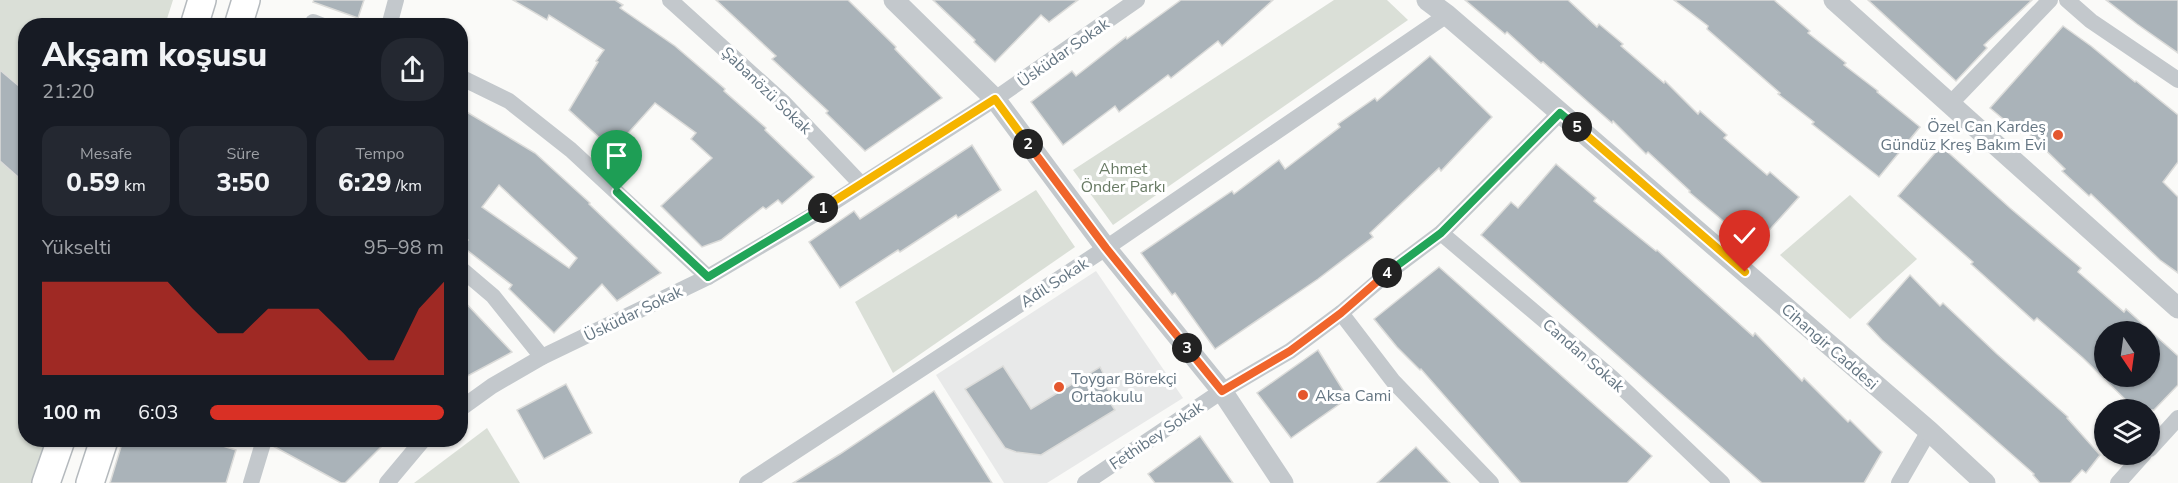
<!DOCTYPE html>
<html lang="tr">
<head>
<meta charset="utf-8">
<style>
	:root { --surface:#171b24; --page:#242831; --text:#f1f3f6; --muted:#9ea1a6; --accent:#d93025 }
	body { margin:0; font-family:"Nunito Sans",sans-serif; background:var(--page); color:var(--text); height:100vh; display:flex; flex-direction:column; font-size:22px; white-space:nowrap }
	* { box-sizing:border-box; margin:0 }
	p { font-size:20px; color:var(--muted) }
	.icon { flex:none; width:33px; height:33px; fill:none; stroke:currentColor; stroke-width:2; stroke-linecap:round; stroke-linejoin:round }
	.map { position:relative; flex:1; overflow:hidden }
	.sheet { position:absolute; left:18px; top:18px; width:450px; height:429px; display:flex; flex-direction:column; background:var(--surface); border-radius:24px; box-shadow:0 2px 4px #0004 }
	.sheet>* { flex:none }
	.needle { width:39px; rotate:167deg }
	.buttons { position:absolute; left:2094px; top:321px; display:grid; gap:12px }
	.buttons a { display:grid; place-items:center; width:66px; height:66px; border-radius:50%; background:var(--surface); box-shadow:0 2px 4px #0004; font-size:30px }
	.pin { position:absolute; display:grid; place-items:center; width:51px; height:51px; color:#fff; margin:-62px -26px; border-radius:50% 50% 50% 0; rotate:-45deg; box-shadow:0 0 6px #0007 }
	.pin .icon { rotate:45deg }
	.km { position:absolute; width:30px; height:30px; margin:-15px; border-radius:50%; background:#222; color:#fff; font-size:16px; line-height:30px; text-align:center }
	.round { display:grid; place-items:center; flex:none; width:63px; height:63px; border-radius:24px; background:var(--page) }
	.head { display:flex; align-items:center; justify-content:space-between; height:102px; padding:0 24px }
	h1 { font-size:33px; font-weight:800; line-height:45px }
	.stats { display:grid; grid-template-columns:repeat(3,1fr); gap:9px; height:102px; padding:6px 24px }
	.stats div { display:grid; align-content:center; border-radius:15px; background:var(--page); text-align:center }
	.stats b { font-size:26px; font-weight:800 }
	.stats small { font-size:16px; font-weight:400 }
	.stats p { font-size:16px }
	.chart { height:168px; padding:12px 24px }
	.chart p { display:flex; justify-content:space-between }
	.chart svg { width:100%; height:108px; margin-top:6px; fill:var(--accent); opacity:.7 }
	ul { padding:0 24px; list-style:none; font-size:20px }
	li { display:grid; grid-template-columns:96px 72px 1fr; align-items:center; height:45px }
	li i { height:15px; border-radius:8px; background:var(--accent) }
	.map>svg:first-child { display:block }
	.built { fill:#e8e9e9 }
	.green { fill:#dadfd7 }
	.building { fill:#aab3b9; stroke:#dcdcda; stroke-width:1.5; fill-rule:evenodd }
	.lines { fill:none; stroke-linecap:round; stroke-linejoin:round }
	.trunk-casing { stroke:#b4b9bd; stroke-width:30 }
	.minor { stroke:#c3c8cc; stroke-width:16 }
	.tertiary { stroke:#c3c8cc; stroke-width:21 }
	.trunk { stroke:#fff; stroke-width:27 }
	.split-1-casing { stroke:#fff; stroke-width:12 }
	.split-2-casing { stroke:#fff; stroke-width:12 }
	.split-3-casing { stroke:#fff; stroke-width:12 }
	.split-4-casing { stroke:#fff; stroke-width:12 }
	.split-5-casing { stroke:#fff; stroke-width:12 }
	.split-6-casing { stroke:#fff; stroke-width:12 }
	.split-1 { stroke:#22a559; stroke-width:8 }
	.split-2 { stroke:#f5b400; stroke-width:8 }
	.split-3 { stroke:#f0652b; stroke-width:8 }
	.split-4 { stroke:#f0652b; stroke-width:8 }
	.split-5 { stroke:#22a559; stroke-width:8 }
	.split-6 { stroke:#f5b400; stroke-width:8 }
	.poi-dot { fill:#e4572e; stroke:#fff; stroke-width:2 }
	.labels { text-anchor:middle; stroke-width:6; stroke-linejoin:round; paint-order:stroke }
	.street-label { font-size:16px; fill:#657683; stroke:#fff }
	.poi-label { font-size:16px; fill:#657683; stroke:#fff; text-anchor:start }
	.park-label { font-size:16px; fill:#687a64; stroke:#fff }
</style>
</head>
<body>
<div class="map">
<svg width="2178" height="483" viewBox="0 0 2178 483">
	<rect width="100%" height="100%" fill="#fafaf8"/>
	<polygon class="built" points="1096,271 1183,398 1047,483 1004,483 936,375"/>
	<g class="green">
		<polygon points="0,0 173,0 165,25 26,26 26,440 61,440 46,483 0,483"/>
		<polygon points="1334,0 1387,0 1408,20 1113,225 1073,170"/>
		<polygon points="1036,190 1075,247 893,373 855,302"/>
		<polygon points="1850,195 1917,259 1850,319 1780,255"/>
		<polygon points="487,428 520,483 414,483"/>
	</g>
	<g class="building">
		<polygon points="314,0 364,0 358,18 313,2"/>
		<polygon points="513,0 615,0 623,5 620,8 675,46 725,89 724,91 766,128 765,130 814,177 782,204 778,200 766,209 763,207 721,240 702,247 661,206 712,158 691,139 696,133 655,103 613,150 569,110 598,62 596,61 604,50 549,15 547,20"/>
		<polygon points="716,0 848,0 896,47 895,49 942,98 865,151 826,113 828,111 772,59 776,56"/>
		<polygon points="933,0 1078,0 1049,22 1041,15 995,62 974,42 975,40"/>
		<polygon points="1181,0 1273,0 1222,46 1218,41 1171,78 1168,75 1119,112 1115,106 1063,145 1031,102 1072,71 1076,76 1126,37 1127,39"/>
		<polygon points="1465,0 1568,0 1597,27 1599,24 1623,44 1621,46 1664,83 1665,81 1698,114 1700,111 1727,135 1724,138 1767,175 1770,172 1799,197 1754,247 1689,192 1690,191 1648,152 1646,154 1613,121 1612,123 1588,102 1543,62 1541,63 1507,32 1505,34"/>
		<polygon points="1674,0 1774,0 1810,31 1808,33 1846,63 1844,65 1878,91 1877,92 1920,127 1879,177 1812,124 1814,122 1778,94 1780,93 1707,29 1708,26"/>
		<polygon points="1868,0 2032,0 1984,45 1987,48 1956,81"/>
		<polygon points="2106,0 2178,0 2178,53 2137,24"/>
		<polygon points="2063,26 2091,46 2135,82 2136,81 2178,115 2178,162 2163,182 2178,197 2178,273 2160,260 2091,194 2089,196 2062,171 2065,169 2024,129 2020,133 1990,108"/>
		<polygon points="1430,56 1492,117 1441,171 1439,168 1370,233 1373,237 1318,279 1215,349 1175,293 1172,295 1141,253 1232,191 1234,194 1279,160 1285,169 1340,127 1338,124 1375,98 1377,101"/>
		<polygon points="0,70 26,92 26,184 0,161"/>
		<path d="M 460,108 L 535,153 L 590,203 L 589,204 L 661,273 L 617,301 L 602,284 L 554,333 L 509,289 L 512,285 L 463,247 L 468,240 L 460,236 ZM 499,185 L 577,258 L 569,268 L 482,207 Z"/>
		<polygon points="972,145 1001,190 958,218 956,215 900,252 898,250 840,288 809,242 854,211 860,219"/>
		<path d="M 1941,146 L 2010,208 L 2081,268 L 2078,272 L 2124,312 L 2126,309 L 2178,356 L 2178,385 L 2154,410 L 2136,410 L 2083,358 L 2037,318 L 2034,321 L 1971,264 L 1973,262 L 1898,196 ZM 2104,332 L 2150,332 L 2150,376 L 2104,376 Z"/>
		<polygon points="1556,164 1596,198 1594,201 1656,251 1657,250 1753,336 1755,333 1802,381 1804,378 1848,422 1850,420 1882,452 1864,483 1762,483 1481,235 1511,202 1518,208"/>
		<polygon points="1439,267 1652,456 1627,483 1521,483 1421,369 1420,370 1397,347 1374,319"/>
		<polygon points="1910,275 1940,306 1943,303 1997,354 2068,417 2067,418 2100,455 2086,473 2082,470 2070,483 2040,483 2033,475 2034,474 1882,340 1867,324"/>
		<polygon points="460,297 512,352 460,380"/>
		<polygon points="1318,350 1348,398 1291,438 1257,393"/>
		<polygon points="1003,366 1031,409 1100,367 1107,381 1105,384 1109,391 1105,395 1115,410 1041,455 1016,452 1005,448 965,389"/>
		<polygon points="566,384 592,433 544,459 517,410"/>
		<polygon points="934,391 992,483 793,483 840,454"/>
		<polygon points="1200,436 1233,483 1155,483 1148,474"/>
		<polygon points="123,440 203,440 236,450 226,483 110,483"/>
		<polygon points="274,440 388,440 345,483 341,483 273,446"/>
		<polygon points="1416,447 1450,483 1377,483"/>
	</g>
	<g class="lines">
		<defs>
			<g id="trunk">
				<polyline points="194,26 202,0"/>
				<polyline points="238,26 246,0"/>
				<polyline points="46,483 61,440"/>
				<polyline points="90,483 104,440"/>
			</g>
		</defs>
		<use href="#trunk" class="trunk-casing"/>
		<g class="minor">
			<polyline points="670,0 784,103 860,183"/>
			<polyline points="2067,0 2091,21 2178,80"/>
			<polyline points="313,22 323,26"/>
			<polyline points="389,26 396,0"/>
			<polyline points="460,77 509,101 571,150 708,277"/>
			<polyline points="1950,104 2050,0"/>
			<polyline points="1441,233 1611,377 1722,483"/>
			<polyline points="460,268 493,296 542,357"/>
			<polyline points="1341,313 1393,381 1491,483"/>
			<polyline points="460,409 492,386 542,357 708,277 820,211 995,99 1137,0"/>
			<polyline points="2150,449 2178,418"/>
			<polyline points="251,483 264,440"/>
			<polyline points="387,483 423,440"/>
			<polyline points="747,483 1106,248 1447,15"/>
			<polyline points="1085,483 1222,391 1290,351 1341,313 1389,272 1441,233 1560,113"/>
			<polyline points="1899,483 1929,431"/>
			<polyline points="2118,483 2144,454"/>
		</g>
		<g class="tertiary">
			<polyline points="894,0 995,99 1106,248 1222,391 1283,483"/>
			<polyline points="1427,0 1447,15 1929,431 1985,483"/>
			<polyline points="1834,0 2178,308"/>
		</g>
		<use href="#trunk" class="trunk"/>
	</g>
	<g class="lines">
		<defs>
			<polyline id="split-1" points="617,192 708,277 823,208"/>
			<polyline id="split-2" points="823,208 995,99 1028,144"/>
			<polyline id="split-3" points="1028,144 1106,248 1187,348"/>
			<polyline id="split-4" points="1187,348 1222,391 1290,351 1341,313 1387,273"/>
			<polyline id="split-5" points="1387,273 1441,233 1560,113 1577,127"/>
			<polyline id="split-6" points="1577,127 1745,272"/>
		</defs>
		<use href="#split-1" class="split-1-casing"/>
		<use href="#split-2" class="split-2-casing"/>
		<use href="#split-3" class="split-3-casing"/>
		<use href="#split-4" class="split-4-casing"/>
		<use href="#split-5" class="split-5-casing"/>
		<use href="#split-6" class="split-6-casing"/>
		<use href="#split-1" class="split-1"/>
		<use href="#split-2" class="split-2"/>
		<use href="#split-3" class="split-3"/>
		<use href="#split-4" class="split-4"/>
		<use href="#split-5" class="split-5"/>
		<use href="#split-6" class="split-6"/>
	</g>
	<g class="poi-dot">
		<circle cx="2058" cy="135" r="6"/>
		<circle cx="1059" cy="387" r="6"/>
		<circle cx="1303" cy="395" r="6"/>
	</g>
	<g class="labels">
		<g class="street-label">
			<text transform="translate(1063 52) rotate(-35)" y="6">Üsküdar Sokak</text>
			<text transform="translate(767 90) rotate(44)" y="6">Şabanözü Sokak</text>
			<text transform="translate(1054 282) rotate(-33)" y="6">Adil Sokak</text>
			<text transform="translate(633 313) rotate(-26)" y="6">Üsküdar Sokak</text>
			<text transform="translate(1830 346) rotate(41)" y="6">Cihangir Caddesi</text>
			<text transform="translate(1584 355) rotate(41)" y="6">Candan Sokak</text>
			<text transform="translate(1156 435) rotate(-34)" y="6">Fethibey Sokak</text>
		</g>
		<g class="poi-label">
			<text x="2046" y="132" text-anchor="end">Özel Can Kardeş<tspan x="2046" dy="18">Gündüz Kreş Bakım Evi</tspan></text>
			<text x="1071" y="384">Toygar Börekçi<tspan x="1071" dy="18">Ortaokulu</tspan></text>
			<text x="1315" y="401">Aksa Cami</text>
		</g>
		<g class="park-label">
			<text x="1123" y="174">Ahmet<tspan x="1123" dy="18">Önder Parkı</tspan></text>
		</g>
	</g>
</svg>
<div class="buttons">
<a><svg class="needle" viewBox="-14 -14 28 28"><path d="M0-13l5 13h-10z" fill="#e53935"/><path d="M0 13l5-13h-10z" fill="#9ea1a6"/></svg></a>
<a><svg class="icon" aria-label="layers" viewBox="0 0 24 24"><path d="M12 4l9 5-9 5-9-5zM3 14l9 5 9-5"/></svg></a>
</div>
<div class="pin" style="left:617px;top:192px;background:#1e9e55"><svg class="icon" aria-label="arrive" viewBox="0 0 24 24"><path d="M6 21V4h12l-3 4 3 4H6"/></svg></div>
<div class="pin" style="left:1745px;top:272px;background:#d93025"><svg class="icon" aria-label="check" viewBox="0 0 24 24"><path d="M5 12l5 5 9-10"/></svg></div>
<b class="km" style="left:823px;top:208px">1</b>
<b class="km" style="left:1028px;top:144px">2</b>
<b class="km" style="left:1187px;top:348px">3</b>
<b class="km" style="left:1387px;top:273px">4</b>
<b class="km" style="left:1577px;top:127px">5</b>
<section class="sheet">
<div class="head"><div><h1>Akşam koşusu</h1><p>21:20</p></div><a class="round"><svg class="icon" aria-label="share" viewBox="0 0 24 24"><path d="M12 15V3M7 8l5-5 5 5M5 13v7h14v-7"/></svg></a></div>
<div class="stats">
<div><p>Mesafe</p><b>0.59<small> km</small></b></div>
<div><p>Süre</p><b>3:50</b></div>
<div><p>Tempo</p><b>6:29<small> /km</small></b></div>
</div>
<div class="chart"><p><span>Yükselti</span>95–98 m</p>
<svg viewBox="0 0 160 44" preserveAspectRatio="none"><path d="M0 44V6L10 6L20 6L30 6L40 6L50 6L60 17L70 27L80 27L90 17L100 17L110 17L120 27L130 38L140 38L150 17L160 6V44z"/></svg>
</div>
<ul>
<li><b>100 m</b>6:03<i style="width:100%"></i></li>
</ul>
</section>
</div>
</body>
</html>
